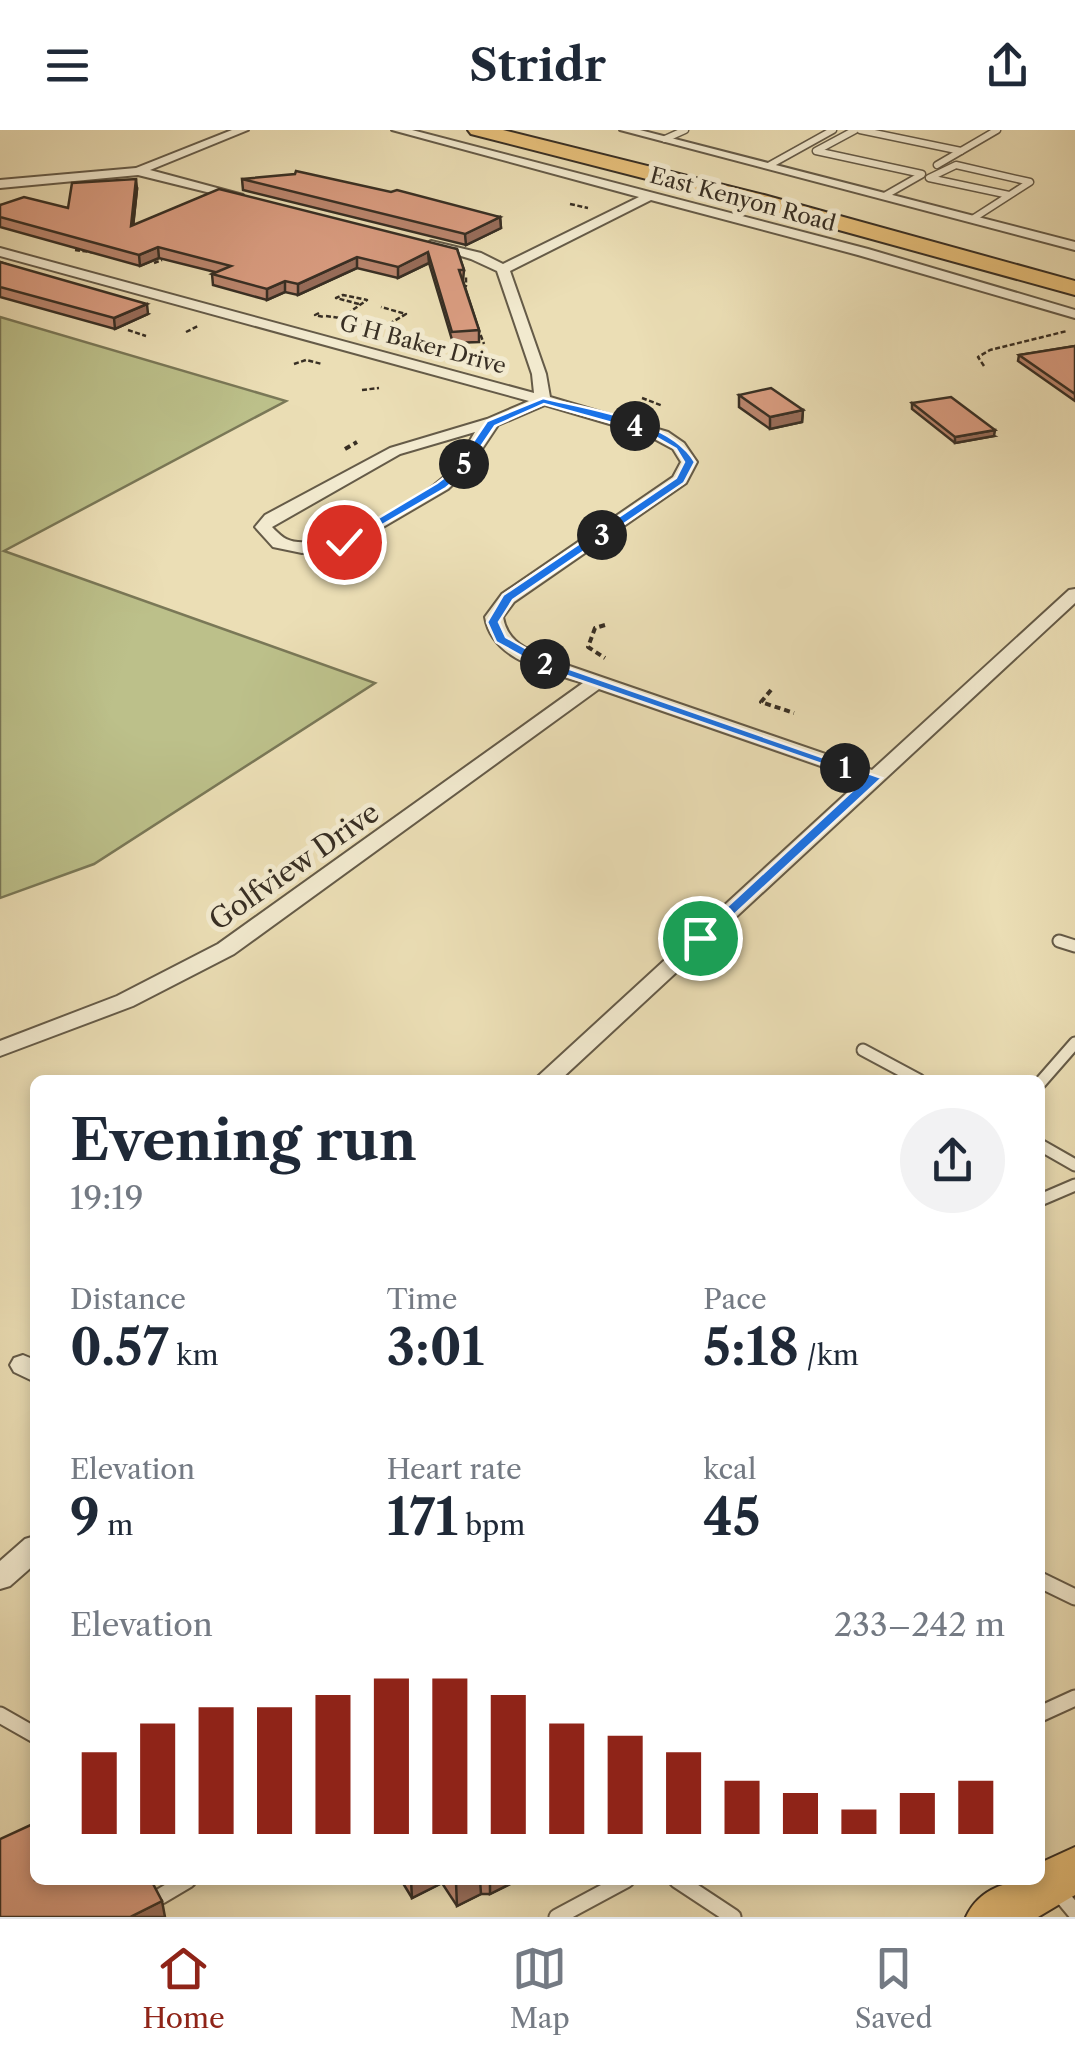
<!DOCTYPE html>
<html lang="en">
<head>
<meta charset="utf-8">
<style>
	:root { --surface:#fff; --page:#f2f2f3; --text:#1f2937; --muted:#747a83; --line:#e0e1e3; --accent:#8f2418 }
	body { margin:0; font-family:"Libre Caslon Text",serif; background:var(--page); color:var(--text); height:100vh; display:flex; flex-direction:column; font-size:38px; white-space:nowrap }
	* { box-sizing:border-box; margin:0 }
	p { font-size:32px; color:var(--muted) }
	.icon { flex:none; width:55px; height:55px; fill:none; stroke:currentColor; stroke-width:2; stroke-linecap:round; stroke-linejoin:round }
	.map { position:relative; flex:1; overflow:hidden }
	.panel { position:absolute; left:30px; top:945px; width:1015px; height:810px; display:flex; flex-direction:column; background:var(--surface); border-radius:15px; box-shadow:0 5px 15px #0003 }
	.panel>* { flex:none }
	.pin { position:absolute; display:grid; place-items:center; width:85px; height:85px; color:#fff; margin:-42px; border:5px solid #fff; border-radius:50%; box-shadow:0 2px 10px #0007 }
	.km { position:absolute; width:50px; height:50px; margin:-25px; border-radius:50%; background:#222; color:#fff; font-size:28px; line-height:50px; text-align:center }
	.round { display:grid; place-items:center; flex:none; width:105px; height:105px; border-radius:52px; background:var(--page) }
	.headline { display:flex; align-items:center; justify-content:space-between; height:170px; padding:0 40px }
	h1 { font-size:55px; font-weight:700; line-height:75px }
	.stats { display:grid; grid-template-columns:repeat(3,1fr); gap:15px; height:170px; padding:10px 40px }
	.stats div { display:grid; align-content:center }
	.stats b { font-size:50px; font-weight:700 }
	.stats small { font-size:28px; font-weight:400 }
	.stats p { font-size:28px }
	.chart { height:280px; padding:20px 40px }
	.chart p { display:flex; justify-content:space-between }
	.chart svg { width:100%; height:180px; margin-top:10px; stroke:var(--accent); stroke-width:6 }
	header { display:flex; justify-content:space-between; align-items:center; height:130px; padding:0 40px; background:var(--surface); font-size:45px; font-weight:700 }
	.tabs { display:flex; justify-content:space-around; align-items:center; height:140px; border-top:2px solid var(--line); background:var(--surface); font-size:28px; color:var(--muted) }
	.tabs a { display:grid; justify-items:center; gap:5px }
	.tabs .current { color:var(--accent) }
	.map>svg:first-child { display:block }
	.green { fill:#bcc08a; stroke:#7a7857; stroke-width:2.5 }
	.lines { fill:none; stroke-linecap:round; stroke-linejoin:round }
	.service-far2-casing { stroke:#655b48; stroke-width:9 }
	.service-far1-casing { stroke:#655b48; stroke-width:15 }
	.service-casing { stroke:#655b48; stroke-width:19 }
	.minor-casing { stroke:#655b48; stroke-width:4 }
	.primary-casing { stroke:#382f24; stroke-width:4 }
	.motorway-casing { stroke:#382f24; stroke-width:4 }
	.path-far1 { stroke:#382f24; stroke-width:2.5; stroke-dasharray:5 2.5; stroke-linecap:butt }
	.path { stroke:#382f24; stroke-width:4; stroke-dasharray:6 4; stroke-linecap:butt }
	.service-far2 { stroke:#f2eacf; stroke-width:6 }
	.service-far1 { stroke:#f2eacf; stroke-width:11 }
	.service { stroke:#f2eacf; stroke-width:15 }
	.minor { fill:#f2eacf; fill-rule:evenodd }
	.primary { fill:#e6bf7a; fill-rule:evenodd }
	.motorway { fill:#e6bf7a; fill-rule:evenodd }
	.wall { fill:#bb866e; stroke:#382f24; stroke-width:2.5 }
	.shaded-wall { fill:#986d5a; stroke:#382f24; stroke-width:2.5 }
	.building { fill:#d99c80; stroke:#382f24; stroke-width:2.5 }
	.route { fill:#1a73e8; stroke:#fff; stroke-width:2.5 }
	.labels { text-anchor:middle; stroke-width:10; stroke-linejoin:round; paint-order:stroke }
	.far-street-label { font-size:22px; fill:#382f24; stroke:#f2eacf }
	.street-label { font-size:28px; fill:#382f24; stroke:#f2eacf }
</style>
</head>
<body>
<header><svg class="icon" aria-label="menu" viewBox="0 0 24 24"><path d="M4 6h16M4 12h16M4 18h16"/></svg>Stridr<svg class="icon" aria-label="share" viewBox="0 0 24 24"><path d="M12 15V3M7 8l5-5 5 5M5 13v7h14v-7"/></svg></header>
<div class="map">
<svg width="1075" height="1787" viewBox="0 0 1075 1787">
	<rect width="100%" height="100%" fill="#ebdeb5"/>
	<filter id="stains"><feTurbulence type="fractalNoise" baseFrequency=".002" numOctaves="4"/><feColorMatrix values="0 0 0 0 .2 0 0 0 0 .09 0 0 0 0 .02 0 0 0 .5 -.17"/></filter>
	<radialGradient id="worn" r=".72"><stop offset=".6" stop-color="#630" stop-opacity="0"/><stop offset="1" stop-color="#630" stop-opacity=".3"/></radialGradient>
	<polygon class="green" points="0,187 286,271 4,421 375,553 94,734 0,768"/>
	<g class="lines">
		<defs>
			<g id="service-far2">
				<polyline points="855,0 816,21 922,44"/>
				<polyline points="860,0 961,21"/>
				<polyline points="665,9 685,0"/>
				<polyline points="770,35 833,0"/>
				<polyline points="937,35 997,0"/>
				<polyline points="886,65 921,45"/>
				<polyline points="974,88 1030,52 956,35 929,48 1009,65"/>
			</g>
			<g id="service-far1">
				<polyline points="1059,811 1075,816"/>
				<polyline points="863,920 919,950"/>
				<polyline points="1040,953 1075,913"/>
				<polyline points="1040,1015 1075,1035"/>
				<polyline points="1040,1070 1075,1055"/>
			</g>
			<g id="service">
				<polyline points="1040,1450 1075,1467"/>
				<polyline points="1040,1584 1075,1568"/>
				<polyline points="0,1585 35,1605"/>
				<polyline points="1040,1740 1075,1782"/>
				<polyline points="677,1750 733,1787"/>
				<polyline points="161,1766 188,1750"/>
				<polyline points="557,1787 626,1750"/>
			</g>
			<g id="minor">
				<polygon points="232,0 248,0 150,40 243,65 243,71 138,45 0,58 0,50 136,38"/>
				<path d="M 392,0 L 412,0 L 868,119 L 1075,180 L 1075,188 L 858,125 L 651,70 L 510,141 L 546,244 L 550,267 L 668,302 L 684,313 L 697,332 L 686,353 L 514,472 L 503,487 C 507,513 530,521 552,530 L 872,640 L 1069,460 L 1075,459 L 1075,473 L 560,950 L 534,950 L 861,650 L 599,559 L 234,824 L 133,876 L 0,926 L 0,911 L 117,866 L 218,814 L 583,553 C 548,541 492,531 485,487 L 502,464 L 673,347 L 681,332 L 673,319 L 647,305 L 545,275 L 498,295 L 468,340 L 448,359 L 366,407 L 330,419 L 302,423 L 273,417 L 255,397 L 265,385 L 390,318 L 487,289 L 529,271 L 0,126 L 0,118 L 534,263 L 532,244 L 497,141 L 471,129 L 425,115 L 431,111 L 481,123 L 503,134 L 639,67 ZM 475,302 C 468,313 463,326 455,336 C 427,368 341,418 298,412 C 285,411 280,405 272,397 L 400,324 Z"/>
				<polygon points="620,0 640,0 1075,112 1075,120"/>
				<polygon points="23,1225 35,1230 35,1252 14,1242 10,1235 14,1228"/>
				<polygon points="35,1406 35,1434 10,1456 0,1459 0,1431 25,1409"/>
			</g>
			<path id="primary" d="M 1075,1717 L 1075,1765 L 1038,1787 L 966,1787 C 980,1757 1009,1750 1040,1750 L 1040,1733 Z"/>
			<polygon id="motorway" points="468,0 503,0 764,65 1075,151 1075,165 748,75 471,4"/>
		</defs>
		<use href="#service-far2" class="service-far2-casing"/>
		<use href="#service-far1" class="service-far1-casing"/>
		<use href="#service" class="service-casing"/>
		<use href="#minor" class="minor-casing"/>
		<use href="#primary" class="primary-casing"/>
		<use href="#motorway" class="motorway-casing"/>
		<g class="path-far1">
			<polyline points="570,74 588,78"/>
			<polyline points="75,120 98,123"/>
			<polyline points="154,133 162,130"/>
			<polyline points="462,157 466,156 466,146"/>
			<polyline points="319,183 315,185 324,187"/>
			<polyline points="326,186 341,188 367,170 343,165 336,168 359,174"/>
			<polyline points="353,194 382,198 406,184 381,177"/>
			<polyline points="478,198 484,214"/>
			<polyline points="128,200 146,206"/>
			<polyline points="186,202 198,196"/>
			<polyline points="437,223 444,215 460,213"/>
			<polyline points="294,234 306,230 322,234"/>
			<polyline points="984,236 978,227 990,220 1067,201"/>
			<polyline points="362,260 379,258"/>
			<polyline points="642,268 663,276"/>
		</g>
		<g class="path">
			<polyline points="345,319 357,312"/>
			<polyline points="605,495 595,498 588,517 605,528"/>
			<polyline points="771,560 761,572 794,583"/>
		</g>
		<use href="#service-far2" class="service-far2"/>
		<use href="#service-far1" class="service-far1"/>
		<use href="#service" class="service"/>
		<use href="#minor" class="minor"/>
		<use href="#primary" class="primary"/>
		<use href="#motorway" class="motorway"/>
	</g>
	<g class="wall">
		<polygon points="242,49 500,87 501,98 466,115 243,60"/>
		<polygon points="137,59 133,95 457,119 464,140 463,151 479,200 479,212 453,213 429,133 398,148 357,138 298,165 285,162 267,170 213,155 212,144 215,142 159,128 140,136 0,97 0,75 68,78"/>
		<polygon points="0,132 148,184 115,199 0,167"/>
		<polygon points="1075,216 1075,271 1018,231 1019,225"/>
		<polygon points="739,265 803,280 802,292 770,299 739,277"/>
		<polygon points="912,273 994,306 955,313 912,279"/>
		<polygon points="401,1750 518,1750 490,1764 481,1764 457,1776 442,1753 412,1768"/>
	</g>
	<g class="shaded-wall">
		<polygon points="136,49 137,59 132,107 131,96"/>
		<polygon points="500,87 501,98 466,115 465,104"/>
		<polygon points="158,117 159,128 140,136 139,125"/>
		<polygon points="428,122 429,133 398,148 398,137"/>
		<polygon points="357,127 357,138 298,165 298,154"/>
		<polygon points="285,151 285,162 267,170 267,159"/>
		<polygon points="147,174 148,184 115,199 114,188"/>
		<polygon points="803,280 802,292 770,299 770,287"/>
		<polygon points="995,300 994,306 955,313 955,307"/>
		<polygon points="411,1750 442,1750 442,1753 412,1768"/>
		<polygon points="460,1750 480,1750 481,1764 457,1776 456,1752"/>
		<polygon points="490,1750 518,1750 490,1764"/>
		<polygon points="162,1771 165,1787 130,1787"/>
	</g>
	<g class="building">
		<polygon points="296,41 391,62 397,60 500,87 465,104 242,49 295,44"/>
		<polygon points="136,49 131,96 219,59 457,119 464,140 459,140 479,200 452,202 428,122 398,137 357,127 298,154 285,151 267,159 212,144 231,136 158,117 139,125 0,87 0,75 24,67 68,78 72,53"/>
		<polygon points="0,132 147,174 114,188 0,157"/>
		<polygon points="1075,216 1075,264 1019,225"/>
		<polygon points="771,258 803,280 770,287 739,265"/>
		<polygon points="951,267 995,300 955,307 912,273"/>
		<polygon points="35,1693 35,1750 151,1750 162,1771 130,1787 0,1787 0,1709"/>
	</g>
	<path class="route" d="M 543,268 C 588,279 671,290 695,332 L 684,353 L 513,470 L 499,492 L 506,507 L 550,532 L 882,648 L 706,811 L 693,808 L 865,649 L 541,537 L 496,512 L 487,492 L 503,465 L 676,348 L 684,332 L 676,319 L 648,303 L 544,274 L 495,296 L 462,345 L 446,358 L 348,415 L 338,412 L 437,353 L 454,340 L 487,291 Z"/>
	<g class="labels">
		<g class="far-street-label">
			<text transform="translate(743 69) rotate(15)" y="8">East Kenyon Road</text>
			<text transform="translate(423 214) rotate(15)" y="8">G H Baker Drive</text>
		</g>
		<g class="street-label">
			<text transform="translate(294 736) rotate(-35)" y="10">Golfview Drive</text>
		</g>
	</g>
	<rect width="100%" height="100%" filter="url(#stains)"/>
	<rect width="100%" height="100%" fill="url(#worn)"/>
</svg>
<div class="pin" style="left:700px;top:808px;background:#1e9e55"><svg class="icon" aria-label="arrive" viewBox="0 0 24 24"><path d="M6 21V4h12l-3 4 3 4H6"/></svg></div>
<div class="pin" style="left:344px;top:412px;background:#d93025"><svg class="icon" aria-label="check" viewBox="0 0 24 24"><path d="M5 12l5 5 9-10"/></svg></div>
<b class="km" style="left:845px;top:638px">1</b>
<b class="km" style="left:545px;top:534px">2</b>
<b class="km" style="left:602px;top:405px">3</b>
<b class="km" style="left:635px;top:296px">4</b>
<b class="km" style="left:464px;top:334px">5</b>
<section class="panel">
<div class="headline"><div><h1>Evening run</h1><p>19:19</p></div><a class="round"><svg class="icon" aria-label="share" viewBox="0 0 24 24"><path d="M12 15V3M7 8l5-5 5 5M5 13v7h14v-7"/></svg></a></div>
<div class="stats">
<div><p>Distance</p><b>0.57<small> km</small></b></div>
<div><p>Time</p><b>3:01</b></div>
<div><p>Pace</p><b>5:18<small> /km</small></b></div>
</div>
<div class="stats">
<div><p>Elevation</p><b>9<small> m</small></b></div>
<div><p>Heart rate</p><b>171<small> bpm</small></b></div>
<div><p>kcal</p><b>45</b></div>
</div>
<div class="chart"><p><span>Elevation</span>233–242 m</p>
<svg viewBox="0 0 160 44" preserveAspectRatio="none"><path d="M5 44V24M15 44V17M25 44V13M35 44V13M45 44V10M55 44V6M65 44V6M75 44V10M85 44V17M95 44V20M105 44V24M115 44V31M125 44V34M135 44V38M145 44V34M155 44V31"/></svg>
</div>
</section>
</div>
<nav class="tabs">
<a class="current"><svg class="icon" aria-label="home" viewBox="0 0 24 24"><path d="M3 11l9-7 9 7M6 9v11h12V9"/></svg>Home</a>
<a><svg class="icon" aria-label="map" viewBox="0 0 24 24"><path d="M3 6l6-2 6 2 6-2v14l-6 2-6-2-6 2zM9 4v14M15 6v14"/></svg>Map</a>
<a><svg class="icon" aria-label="saved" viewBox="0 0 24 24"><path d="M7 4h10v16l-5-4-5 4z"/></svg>Saved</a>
</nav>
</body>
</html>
